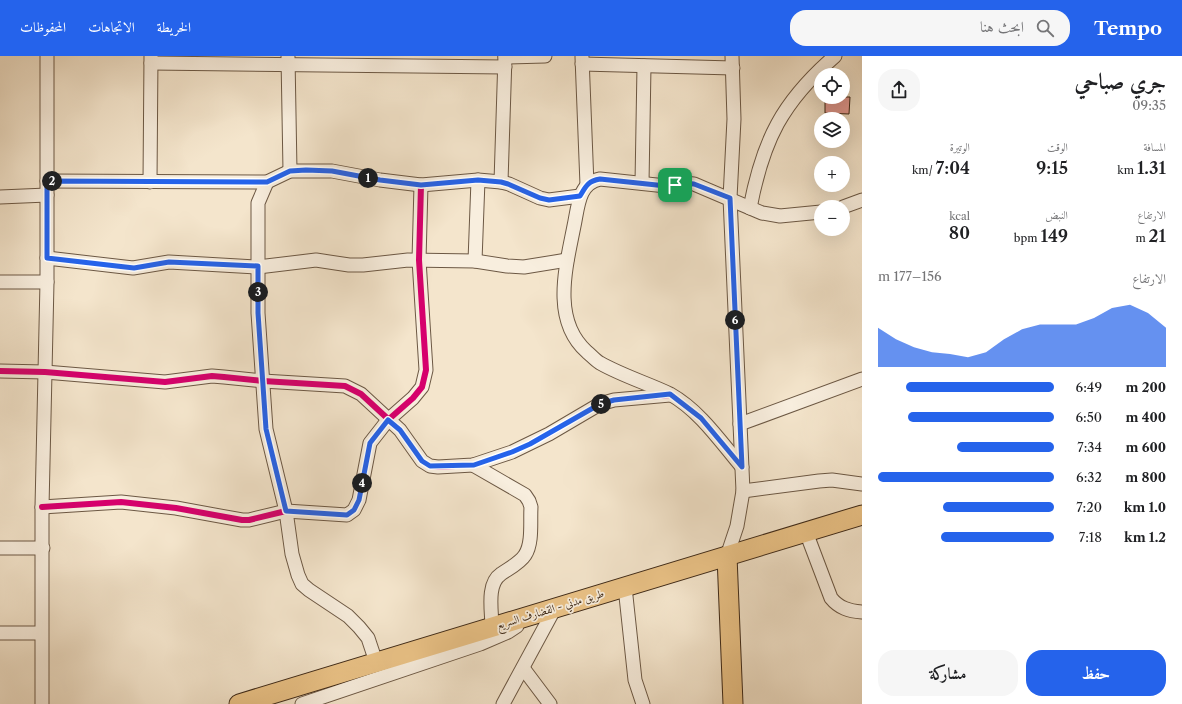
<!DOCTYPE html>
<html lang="ar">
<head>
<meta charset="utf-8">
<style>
	:root { --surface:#fff; --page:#f6f6f6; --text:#202124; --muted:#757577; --accent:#2563eb }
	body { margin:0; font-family:"Libre Caslon Text",Amiri,serif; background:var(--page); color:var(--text); direction:rtl; height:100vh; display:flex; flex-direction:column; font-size:15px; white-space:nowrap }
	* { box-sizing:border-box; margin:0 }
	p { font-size:13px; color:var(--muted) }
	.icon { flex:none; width:22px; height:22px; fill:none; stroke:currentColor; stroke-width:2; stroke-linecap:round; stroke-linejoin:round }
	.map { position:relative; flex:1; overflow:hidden; direction:ltr }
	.drawer { display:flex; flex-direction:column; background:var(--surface); width:320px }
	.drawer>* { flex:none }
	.controls { position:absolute; left:814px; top:12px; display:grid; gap:8px }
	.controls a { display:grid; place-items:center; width:36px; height:36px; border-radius:50%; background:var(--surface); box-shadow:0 4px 16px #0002; font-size:20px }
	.pin { position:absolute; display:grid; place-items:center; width:34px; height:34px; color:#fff; margin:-17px; border-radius:8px; box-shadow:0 2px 6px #0006 }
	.km { position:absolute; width:20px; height:20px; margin:-10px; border-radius:50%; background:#222; color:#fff; font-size:11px; line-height:20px; text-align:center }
	.round { display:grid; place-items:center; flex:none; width:42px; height:42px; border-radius:16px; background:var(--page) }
	.summary { display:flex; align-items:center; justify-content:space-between; height:68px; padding:0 16px }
	h1 { font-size:22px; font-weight:600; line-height:30px }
	.stats { display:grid; grid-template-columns:repeat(3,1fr); gap:6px; height:68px; padding:4px 16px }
	.stats div { display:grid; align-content:center }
	.stats b { font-size:17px; font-weight:600 }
	.stats small { font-size:11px; font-weight:400 }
	.stats p { font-size:11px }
	.chart { height:112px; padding:8px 16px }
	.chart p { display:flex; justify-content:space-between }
	.chart svg { width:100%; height:72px; margin-top:4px; fill:var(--accent); opacity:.7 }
	.primary-button { display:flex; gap:8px; margin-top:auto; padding:8px 16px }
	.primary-button a { flex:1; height:46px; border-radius:16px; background:var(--accent); color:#fff; font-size:16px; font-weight:600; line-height:46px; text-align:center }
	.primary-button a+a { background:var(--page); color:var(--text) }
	ul { padding:0 16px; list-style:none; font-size:13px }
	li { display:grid; grid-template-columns:64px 48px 1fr; align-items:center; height:30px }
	li i { height:10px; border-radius:5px; background:var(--accent) }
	header { display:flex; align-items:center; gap:24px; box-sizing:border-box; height:56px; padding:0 20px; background:var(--accent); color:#fff }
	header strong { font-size:19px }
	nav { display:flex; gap:22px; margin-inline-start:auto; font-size:14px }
	.search { width:280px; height:36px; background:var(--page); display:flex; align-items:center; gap:10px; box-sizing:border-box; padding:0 14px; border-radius:16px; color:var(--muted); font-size:15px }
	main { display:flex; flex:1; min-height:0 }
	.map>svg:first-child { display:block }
	.building { fill:#e89e96; stroke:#3e2917 }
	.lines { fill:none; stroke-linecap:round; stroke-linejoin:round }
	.minor-casing { stroke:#6c5844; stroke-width:15 }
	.highway-casing { stroke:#3e2917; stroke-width:21 }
	.minor { stroke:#f8eede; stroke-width:13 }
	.highway { stroke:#eac286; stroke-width:19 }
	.cycleway-casing { stroke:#f8eede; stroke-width:8 }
	.cycleway { stroke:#d6006c; stroke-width:6 }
	.route-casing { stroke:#fff; stroke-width:8 }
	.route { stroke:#2563eb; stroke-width:5 }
	.labels { text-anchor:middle; stroke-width:3.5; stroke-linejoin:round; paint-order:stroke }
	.street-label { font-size:11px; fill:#3e2917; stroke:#f8eede }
</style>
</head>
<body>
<header>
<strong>Tempo</strong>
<div class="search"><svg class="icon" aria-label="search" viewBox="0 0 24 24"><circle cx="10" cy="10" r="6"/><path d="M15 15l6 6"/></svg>ابحث هنا</div>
<nav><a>الخريطة</a><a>الاتجاهات</a><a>المحفوظات</a></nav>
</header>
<main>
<section class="drawer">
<div class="summary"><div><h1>جري صباحي</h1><p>09:35</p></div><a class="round"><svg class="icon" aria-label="share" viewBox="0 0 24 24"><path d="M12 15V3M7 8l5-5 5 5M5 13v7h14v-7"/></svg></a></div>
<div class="stats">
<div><p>المسافة</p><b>1.31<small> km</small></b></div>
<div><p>الوقت</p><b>9:15</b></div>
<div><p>الوتيرة</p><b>7:04<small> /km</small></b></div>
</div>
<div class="stats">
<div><p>الارتفاع</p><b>21<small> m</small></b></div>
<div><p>النبض</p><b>149<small> bpm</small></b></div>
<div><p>kcal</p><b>80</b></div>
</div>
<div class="chart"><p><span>الارتفاع</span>156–177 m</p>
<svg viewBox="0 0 160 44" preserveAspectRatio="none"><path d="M0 44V20L10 27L20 32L30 35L40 36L50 38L60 35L70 27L80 21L90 18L100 18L110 18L120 14L130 8L140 6L150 11L160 20V44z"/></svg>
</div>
<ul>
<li><b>200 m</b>6:49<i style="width:84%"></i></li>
<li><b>400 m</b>6:50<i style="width:83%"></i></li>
<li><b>600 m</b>7:34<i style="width:55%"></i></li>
<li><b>800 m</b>6:32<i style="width:100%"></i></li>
<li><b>1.0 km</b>7:20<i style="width:63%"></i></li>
<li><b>1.2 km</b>7:18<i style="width:64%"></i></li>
</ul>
<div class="primary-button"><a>حفظ</a><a>مشاركة</a></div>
</section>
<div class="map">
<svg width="862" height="648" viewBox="0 0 862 648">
	<rect width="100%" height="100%" fill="#f4e5cc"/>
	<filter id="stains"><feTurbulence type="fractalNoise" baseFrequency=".005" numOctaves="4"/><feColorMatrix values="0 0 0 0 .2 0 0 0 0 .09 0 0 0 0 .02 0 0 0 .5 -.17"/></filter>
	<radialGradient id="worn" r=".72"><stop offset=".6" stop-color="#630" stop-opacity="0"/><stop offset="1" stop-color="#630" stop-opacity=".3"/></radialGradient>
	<polygon class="building" points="825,41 850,41 849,58 825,57"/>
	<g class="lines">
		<defs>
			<g id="minor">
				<polyline points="288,1 290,115"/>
				<polyline points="505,1 545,0"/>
				<polyline points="582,1 587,129"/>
				<polyline points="151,7 505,11"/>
				<polyline points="582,8 733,12"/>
				<polyline points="47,125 267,126 290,115 332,115 380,124 421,129 478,124 501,126 509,128 540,142 549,144 580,140"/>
				<polyline points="150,126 151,0"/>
				<polyline points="267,126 258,147 258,257 266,373 286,455 292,498 298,519 302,528 309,534 348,560 359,571 368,582 376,606"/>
				<polyline points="501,126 505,0"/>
				<polyline points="642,127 644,10"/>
				<polyline points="0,141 47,139"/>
				<polyline points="843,151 862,144"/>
				<path d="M 750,152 C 763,84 782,46 835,0"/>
				<polyline points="47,202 133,212 169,206 258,211 316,204 349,209 363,209 408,204 475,205 507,210 524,211 567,204"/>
				<polyline points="475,205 478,124"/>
				<polyline points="0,226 47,226"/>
				<polyline points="0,315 45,316 165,326 212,320 224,321 263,325 345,330 361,338 400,374 422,405 430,410 438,411 473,409 512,396 549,378 600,348 614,344 670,339"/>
				<polyline points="740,368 862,323"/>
				<path d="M 473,409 L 525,439 L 529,445 L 531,451 C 530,465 533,487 525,499 C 520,507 508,513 501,518 C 486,528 492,556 492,571"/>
				<path d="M 742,411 C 720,385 700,355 670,338 C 647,327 623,320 600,307 C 595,304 591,299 587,296 C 551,264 566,211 574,170 C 578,152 578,127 600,123 L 666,130 L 683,127 L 694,128 L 762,157 L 780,160 L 821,156"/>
				<polyline points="743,435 819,425 832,424 862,428"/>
				<polyline points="42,451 121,446 176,452 242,464 249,464 286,455 347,459 354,454 359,444 370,387 388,364 413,342 422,331 426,314 419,204 421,129"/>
				<path d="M 806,476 L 831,542 C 839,552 849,555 862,556"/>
				<polyline points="0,492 43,492"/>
				<polyline points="727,500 737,470 743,435 730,142 734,63 732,0"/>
				<polyline points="625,531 635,624 643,648"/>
				<polyline points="0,577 41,577"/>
				<polyline points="523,612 550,648"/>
				<polyline points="42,648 42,451 47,226 47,0"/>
				<polyline points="302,648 480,588 508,576 517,570"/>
				<polyline points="503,648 555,552"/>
			</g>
			<g id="highway">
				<polyline points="727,500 733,648"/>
				<polyline points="239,648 862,459"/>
			</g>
		</defs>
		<use href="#minor" class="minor-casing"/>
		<use href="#highway" class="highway-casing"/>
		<use href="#minor" class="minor"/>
		<use href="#highway" class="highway"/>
		<defs>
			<g id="cycleway">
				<polyline points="0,315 45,316 165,326 212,320 224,321 263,325 345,330 361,338 400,374 422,405 430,410 438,411 473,409 512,396 549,378 600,348 614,344 670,339"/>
				<polyline points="42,451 121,446 176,452 242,464 249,464 286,455 347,459 354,454 359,444 370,387 388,364 413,342 422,331 426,314 419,204 421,129"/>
			</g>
		</defs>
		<use href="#cycleway" class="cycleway-casing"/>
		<use href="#cycleway" class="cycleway"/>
	</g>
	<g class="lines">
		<defs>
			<path id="route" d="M 306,114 L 332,115 L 380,124 L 421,129 L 478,124 L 501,126 L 508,128 L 540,142 L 549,144 L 580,140 C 586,130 588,125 600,123 L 666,130 L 683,127 L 694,128 L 730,142 L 742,411 L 701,362 L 670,338 L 614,344 L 600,348 L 530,388 L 512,396 L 474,409 L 430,410 L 422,405 L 400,374 L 388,364 L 370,387 L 359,444 L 354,454 L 347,459 L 286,455 L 266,373 L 258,257 L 258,210 L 169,206 L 134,212 L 47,202 L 47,125 L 267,126 L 290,115 Z"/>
		</defs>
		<use href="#route" class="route-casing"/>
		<use href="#route" class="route"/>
	</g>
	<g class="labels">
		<g class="street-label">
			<text transform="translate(550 553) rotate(-17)" y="4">طريق مدني - القضارف السريع</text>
		</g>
	</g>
	<rect width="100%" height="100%" filter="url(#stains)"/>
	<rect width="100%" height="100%" fill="url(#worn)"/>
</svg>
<div class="controls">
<a><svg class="icon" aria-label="locate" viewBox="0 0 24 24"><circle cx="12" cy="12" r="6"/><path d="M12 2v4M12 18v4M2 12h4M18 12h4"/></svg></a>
<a><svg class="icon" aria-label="layers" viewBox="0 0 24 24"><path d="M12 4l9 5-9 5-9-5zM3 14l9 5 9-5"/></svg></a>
<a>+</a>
<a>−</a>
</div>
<div class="pin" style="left:675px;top:129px;background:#1e9e55"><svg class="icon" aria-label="arrive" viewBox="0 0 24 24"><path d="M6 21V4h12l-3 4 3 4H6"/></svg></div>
<b class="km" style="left:368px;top:122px">1</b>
<b class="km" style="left:52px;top:125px">2</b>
<b class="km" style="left:258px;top:236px">3</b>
<b class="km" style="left:362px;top:427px">4</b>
<b class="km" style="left:601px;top:348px">5</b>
<b class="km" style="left:735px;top:264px">6</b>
</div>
</main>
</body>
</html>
